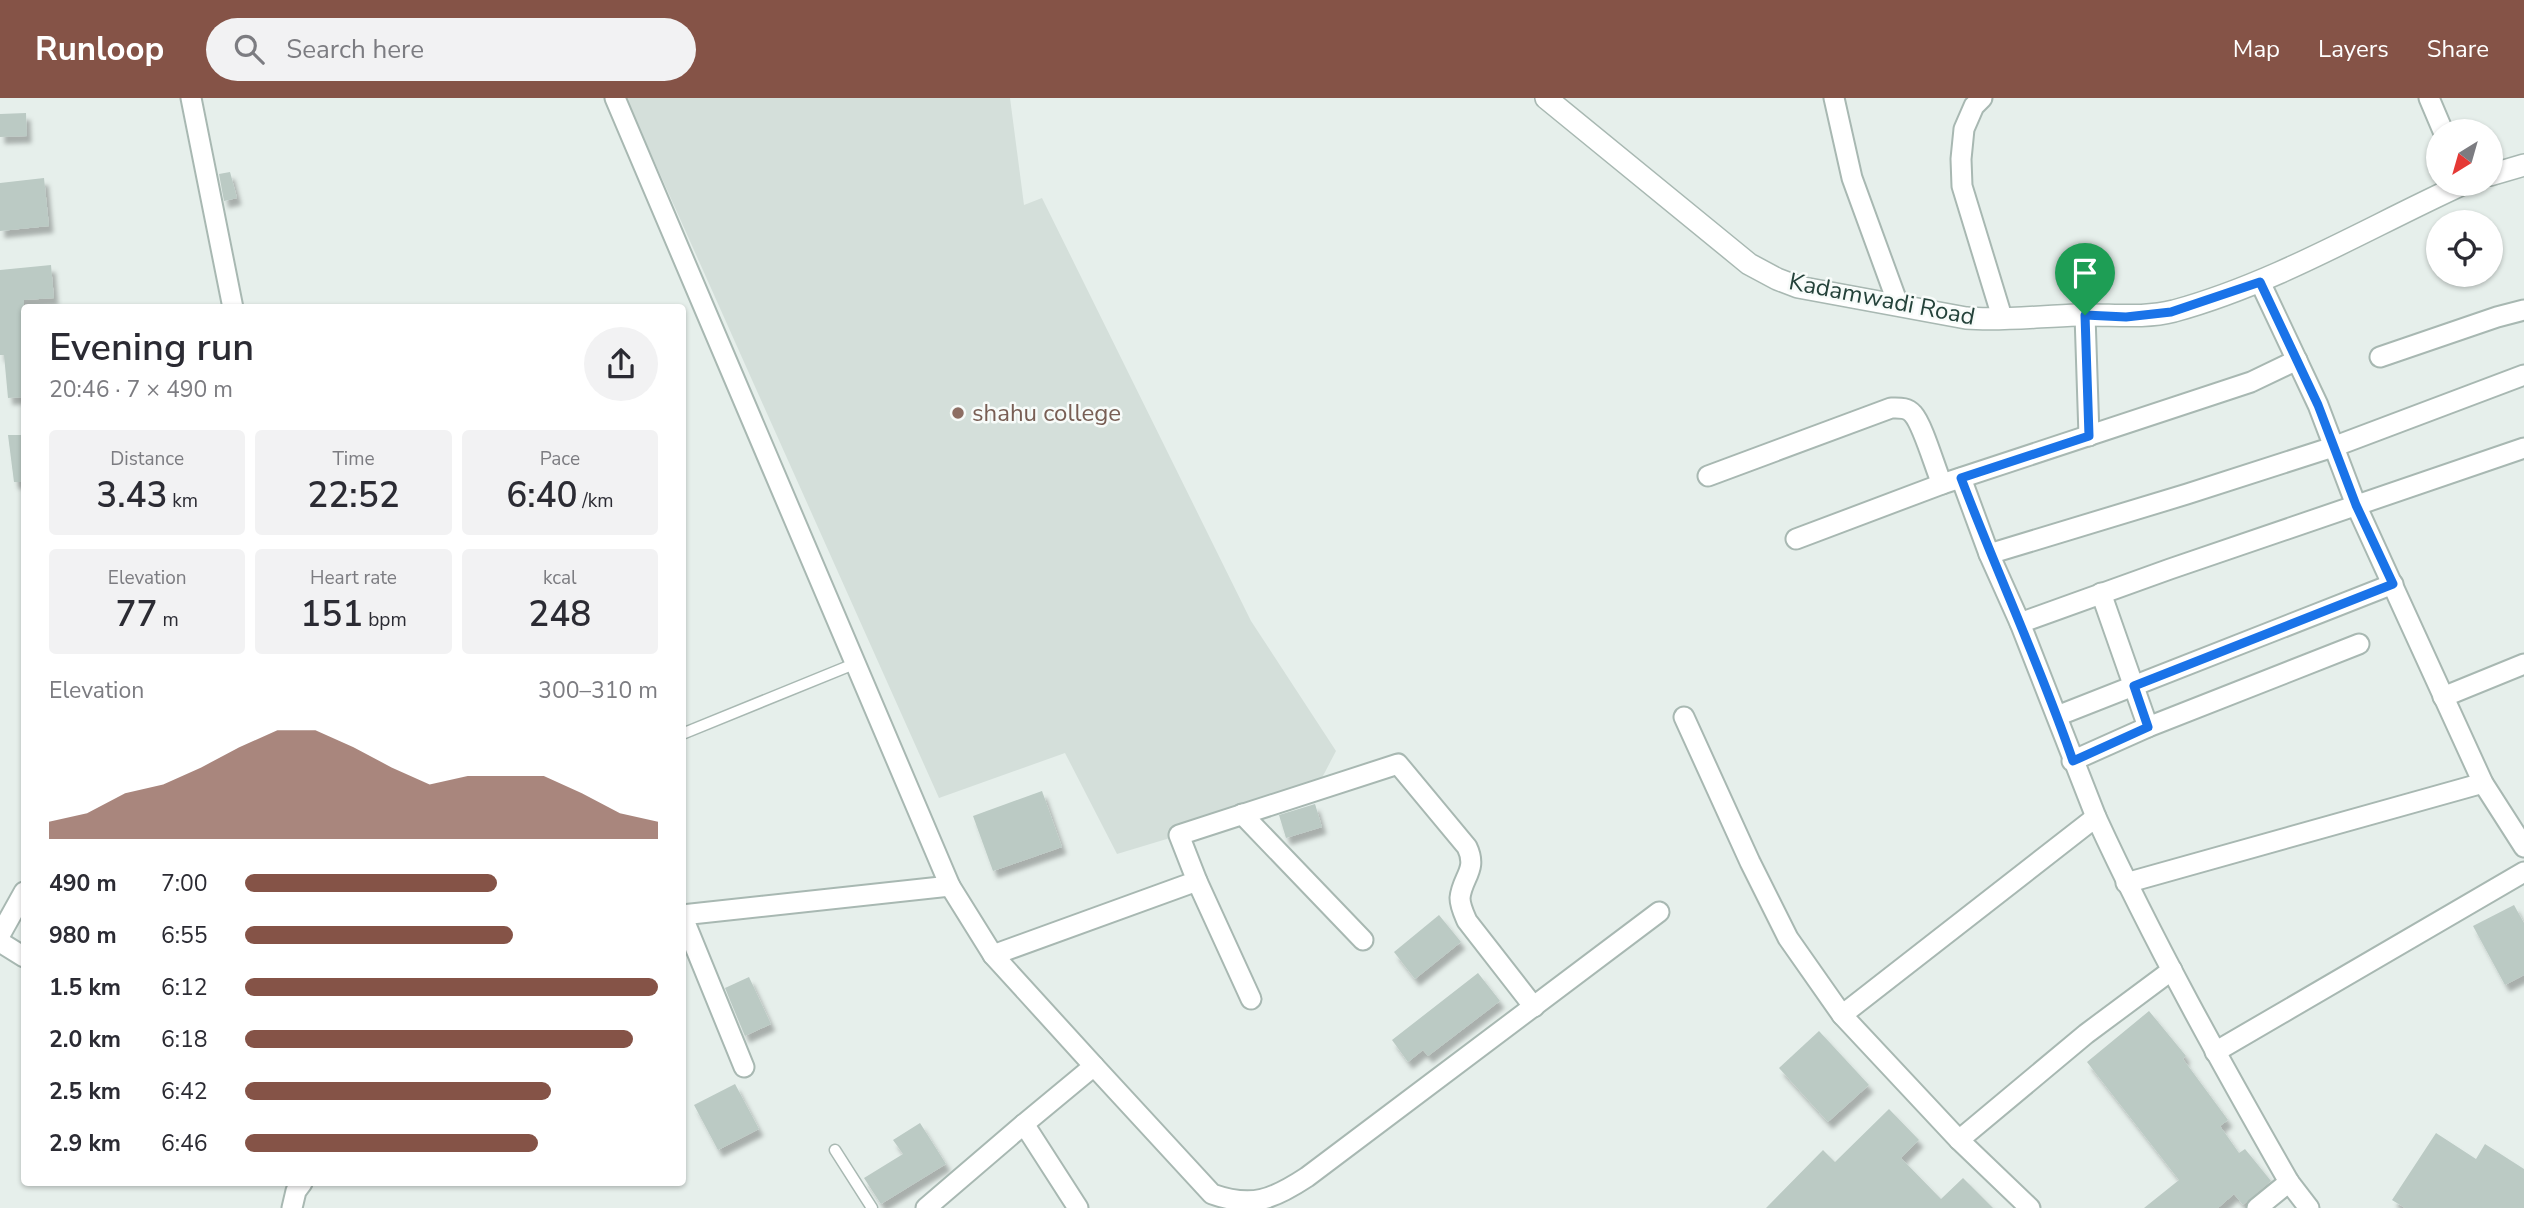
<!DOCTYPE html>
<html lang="en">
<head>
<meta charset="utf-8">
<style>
	:root { --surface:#fff; --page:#f2f2f3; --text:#2b2b33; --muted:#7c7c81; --accent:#855347 }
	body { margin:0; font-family:"Nunito Sans",sans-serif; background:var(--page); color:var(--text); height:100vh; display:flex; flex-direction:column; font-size:26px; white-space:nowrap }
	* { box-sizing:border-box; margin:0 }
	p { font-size:23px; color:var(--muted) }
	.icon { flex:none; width:38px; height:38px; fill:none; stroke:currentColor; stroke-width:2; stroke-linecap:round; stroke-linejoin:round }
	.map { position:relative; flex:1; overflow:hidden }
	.panel { position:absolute; left:21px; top:206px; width:665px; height:882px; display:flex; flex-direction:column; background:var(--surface); border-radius:7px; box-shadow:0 2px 5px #0004 }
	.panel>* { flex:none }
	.needle { width:46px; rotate:217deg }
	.controls { position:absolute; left:2426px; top:21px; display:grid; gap:14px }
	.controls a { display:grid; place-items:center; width:77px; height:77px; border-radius:50%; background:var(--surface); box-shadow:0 2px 5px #0004; font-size:35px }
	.pin { position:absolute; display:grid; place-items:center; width:60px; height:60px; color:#fff; margin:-72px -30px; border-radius:50% 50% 50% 0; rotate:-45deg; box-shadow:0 0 7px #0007 }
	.pin .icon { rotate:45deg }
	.round { display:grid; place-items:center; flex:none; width:74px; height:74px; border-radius:37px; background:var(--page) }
	.headline { display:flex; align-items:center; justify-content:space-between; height:119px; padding:0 28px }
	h1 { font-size:38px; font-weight:600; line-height:52px }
	.figures { display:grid; grid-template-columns:repeat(3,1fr); gap:10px; height:119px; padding:7px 28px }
	.figures div { display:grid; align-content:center; border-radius:7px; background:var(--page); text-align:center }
	.figures b { font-size:35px; font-weight:600 }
	.figures small { font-size:19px; font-weight:400 }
	.figures p { font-size:19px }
	.chart { height:196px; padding:14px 28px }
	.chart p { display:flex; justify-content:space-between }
	.chart svg { width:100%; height:126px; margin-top:7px; fill:var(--accent); opacity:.7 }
	ul { padding:0 28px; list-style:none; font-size:23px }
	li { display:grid; grid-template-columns:112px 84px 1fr; align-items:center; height:52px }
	li i { height:18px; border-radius:9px; background:var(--accent) }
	header { display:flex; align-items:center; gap:42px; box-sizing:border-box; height:98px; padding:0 35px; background:var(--accent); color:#fff }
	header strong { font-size:33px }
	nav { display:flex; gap:38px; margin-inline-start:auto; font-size:24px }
	.search { width:490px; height:63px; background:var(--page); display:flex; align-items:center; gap:18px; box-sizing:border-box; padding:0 24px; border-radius:38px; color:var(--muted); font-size:26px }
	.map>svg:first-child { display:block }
	.built { fill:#d4dfda }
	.building { fill:#bbcac4; filter:url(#shadow) }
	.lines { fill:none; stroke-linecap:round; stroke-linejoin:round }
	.service-casing { stroke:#a8b8b2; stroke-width:13 }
	.minor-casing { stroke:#a8b8b2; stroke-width:23 }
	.tertiary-casing { stroke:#a8b8b2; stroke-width:24 }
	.service { stroke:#fff; stroke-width:10 }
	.minor { stroke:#fff; stroke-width:19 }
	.tertiary { stroke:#fff; stroke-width:21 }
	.route-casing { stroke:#fff; stroke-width:14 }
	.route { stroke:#1a73e8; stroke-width:9 }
	.education-dot { fill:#8d6e63; stroke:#f7fbf9; stroke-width:2.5 }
	.labels { text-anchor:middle; stroke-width:5; stroke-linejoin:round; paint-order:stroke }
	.street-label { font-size:24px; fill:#24423a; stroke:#f7fbf9 }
	.education-label { font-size:24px; fill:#785e54; stroke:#f7fbf9; text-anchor:start }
</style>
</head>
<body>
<header>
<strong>Runloop</strong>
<div class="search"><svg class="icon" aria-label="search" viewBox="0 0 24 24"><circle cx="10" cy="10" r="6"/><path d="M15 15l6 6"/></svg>Search here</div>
<nav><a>Map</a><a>Layers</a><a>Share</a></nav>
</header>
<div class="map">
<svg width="2524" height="1110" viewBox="0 0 2524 1110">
	<defs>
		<filter id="shadow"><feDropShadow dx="4.5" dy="7" stdDeviation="2" flood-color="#0004"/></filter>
	</defs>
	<rect width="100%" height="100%" fill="#e6efeb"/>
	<polygon class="built" points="626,0 1010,0 1024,107 1042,100 1251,523 1336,653 1313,697 1117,756 1065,655 939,700"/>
	<g class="building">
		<polygon points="26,15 27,38 0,39 0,16"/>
		<polygon points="230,74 237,100 224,103 219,76"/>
		<polygon points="44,80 49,128 0,133 0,85"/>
		<polygon points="51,167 54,200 24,202 24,299 8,300 4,257 0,257 0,172"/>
		<polygon points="8,337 24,337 24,384 14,384"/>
		<polygon points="1042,693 1062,749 993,773 973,718"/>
		<polygon points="1315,706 1322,729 1286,740 1279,717"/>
		<polygon points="2514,807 2524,825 2524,877 2505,887 2473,828"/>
		<polygon points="1439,817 1461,844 1415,881 1394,854"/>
		<polygon points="1478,875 1500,903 1428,958 1423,952 1408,964 1392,942"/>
		<polygon points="749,879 771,926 745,938 725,890"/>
		<polygon points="2149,913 2186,958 2183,961 2228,1022 2220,1028 2239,1055 2245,1051 2271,1083 2243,1107 2234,1096 2218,1110 2144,1110 2179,1082 2087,964"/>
		<polygon points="1819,933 1869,987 1828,1024 1779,970"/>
		<polygon points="735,986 759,1031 718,1052 694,1007"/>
		<polygon points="1889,1011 1919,1042 1901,1060 1941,1101 1963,1080 1993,1110 1766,1110 1823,1052 1835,1064"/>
		<polygon points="920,1025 946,1066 881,1106 864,1080 903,1056 893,1042"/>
		<polygon points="2436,1035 2476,1061 2485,1046 2524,1071 2524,1110 2405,1110 2392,1102"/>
	</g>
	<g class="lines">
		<defs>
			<g id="service">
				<polyline points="682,636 854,566"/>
				<polyline points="835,1052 872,1110"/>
			</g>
			<g id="minor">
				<polyline points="191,0 233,210"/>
				<polyline points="615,0 950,788 682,817 744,969"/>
				<polyline points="1834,0 1852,80 1898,206"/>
				<polyline points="1982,0 1974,8 1964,31 1961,61 1962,88 2002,219"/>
				<polyline points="2429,0 2443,33"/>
				<polyline points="2260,184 2318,307 2356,407 2483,685 2524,749"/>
				<polyline points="2085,217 2089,338"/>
				<polyline points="2380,259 2497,219 2524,212"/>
				<path d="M 1708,378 L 1891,310 C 1899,310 1907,309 1913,316 C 1923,327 1935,370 1942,386"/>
				<polyline points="1961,380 1989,456"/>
				<polyline points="1796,441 1942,386 2251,284 2297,262"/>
				<polyline points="2020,525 2170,471 2524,350"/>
				<polyline points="2443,599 2524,566"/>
				<polyline points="2057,618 2393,486"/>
				<polyline points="1684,619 1750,764 1788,840 1842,917"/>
				<polyline points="2148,629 2359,546"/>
				<polyline points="2072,663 2148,629 2101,495"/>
				<polyline points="1242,716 1363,842"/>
				<polyline points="2096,719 2020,525 1989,456 2187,396 2333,349 2524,277"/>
				<polyline points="1197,783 1251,901"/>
				<polyline points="2126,785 2483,685"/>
				<polyline points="950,788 993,857 1094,968 1024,1026"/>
				<polyline points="0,837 24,794"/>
				<polyline points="0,844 24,859"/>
				<path d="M 993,857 L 1197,783 L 1179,737 L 1398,666 L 1467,749 C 1478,772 1462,779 1460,800 C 1460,808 1464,816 1467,823 L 1534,909"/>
				<polyline points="2215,954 2524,774"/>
				<path d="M 1094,968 L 1212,1096 C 1252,1110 1272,1102 1307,1079 L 1659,814"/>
				<polyline points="1959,1042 2086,936 2172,872"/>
				<polyline points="2289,1084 2309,1110"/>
				<polyline points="292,1110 296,1093 302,1085"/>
				<polyline points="926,1110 1024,1026 1078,1110"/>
				<path d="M 2030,1110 L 1959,1042 L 1842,917 L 2096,719 C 2154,845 2221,965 2289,1084 L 2257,1110"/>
			</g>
			<g id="tertiary">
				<path d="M 1546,0 L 1749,166 L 1777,181 L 1798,189 L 1966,220 C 2003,223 2041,218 2078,217 C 2111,216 2142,221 2174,213 C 2276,185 2367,130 2463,86"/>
				<polyline points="2490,77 2524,67"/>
			</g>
		</defs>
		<use href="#service" class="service-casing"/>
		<use href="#minor" class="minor-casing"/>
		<use href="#tertiary" class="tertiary-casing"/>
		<use href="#service" class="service"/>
		<use href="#minor" class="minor"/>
		<use href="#tertiary" class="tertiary"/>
	</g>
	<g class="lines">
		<defs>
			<path id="route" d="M 2260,184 L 2318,307 L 2356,407 L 2393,486 L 2134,588 L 2148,629 L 2073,663 C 2040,567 1997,475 1961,380 L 2089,338 L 2085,217 L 2126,219 L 2171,214 Z"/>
		</defs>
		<use href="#route" class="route-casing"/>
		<use href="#route" class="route"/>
	</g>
	<circle class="education-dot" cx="958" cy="315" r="7"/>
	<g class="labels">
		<g class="street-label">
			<text transform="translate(1882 201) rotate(11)" y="8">Kadamwadi Road</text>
		</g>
		<g class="education-label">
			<text x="972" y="323">shahu college</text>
		</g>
	</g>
</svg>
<div class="controls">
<a><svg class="needle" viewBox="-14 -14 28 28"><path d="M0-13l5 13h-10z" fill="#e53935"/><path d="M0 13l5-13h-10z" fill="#7c7c81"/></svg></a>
<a><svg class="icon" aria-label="locate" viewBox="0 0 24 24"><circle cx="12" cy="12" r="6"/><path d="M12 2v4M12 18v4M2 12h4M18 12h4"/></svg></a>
</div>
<div class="pin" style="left:2085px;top:217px;background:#1e9e55"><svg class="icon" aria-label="arrive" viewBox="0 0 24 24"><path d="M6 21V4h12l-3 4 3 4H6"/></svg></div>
<section class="panel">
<div class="headline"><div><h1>Evening run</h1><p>20:46 · 7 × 490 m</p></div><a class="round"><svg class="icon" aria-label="share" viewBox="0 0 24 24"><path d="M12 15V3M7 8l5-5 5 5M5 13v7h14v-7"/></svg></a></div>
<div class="figures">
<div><p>Distance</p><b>3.43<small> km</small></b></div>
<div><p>Time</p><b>22:52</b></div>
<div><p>Pace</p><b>6:40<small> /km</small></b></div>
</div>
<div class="figures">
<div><p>Elevation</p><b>77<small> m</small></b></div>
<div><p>Heart rate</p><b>151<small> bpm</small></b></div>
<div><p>kcal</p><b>248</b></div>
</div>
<div class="chart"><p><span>Elevation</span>300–310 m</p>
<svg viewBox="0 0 160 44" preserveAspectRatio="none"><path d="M0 44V38L10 35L20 28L30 25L40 19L50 12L60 6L70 6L80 12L90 19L100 25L110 22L120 22L130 22L140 28L150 35L160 38V44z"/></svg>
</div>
<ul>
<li><b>490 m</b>7:00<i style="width:61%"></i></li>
<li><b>980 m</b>6:55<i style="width:65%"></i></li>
<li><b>1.5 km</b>6:12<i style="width:100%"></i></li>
<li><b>2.0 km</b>6:18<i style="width:94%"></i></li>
<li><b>2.5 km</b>6:42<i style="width:74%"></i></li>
<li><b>2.9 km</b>6:46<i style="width:71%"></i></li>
</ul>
</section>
</div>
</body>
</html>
